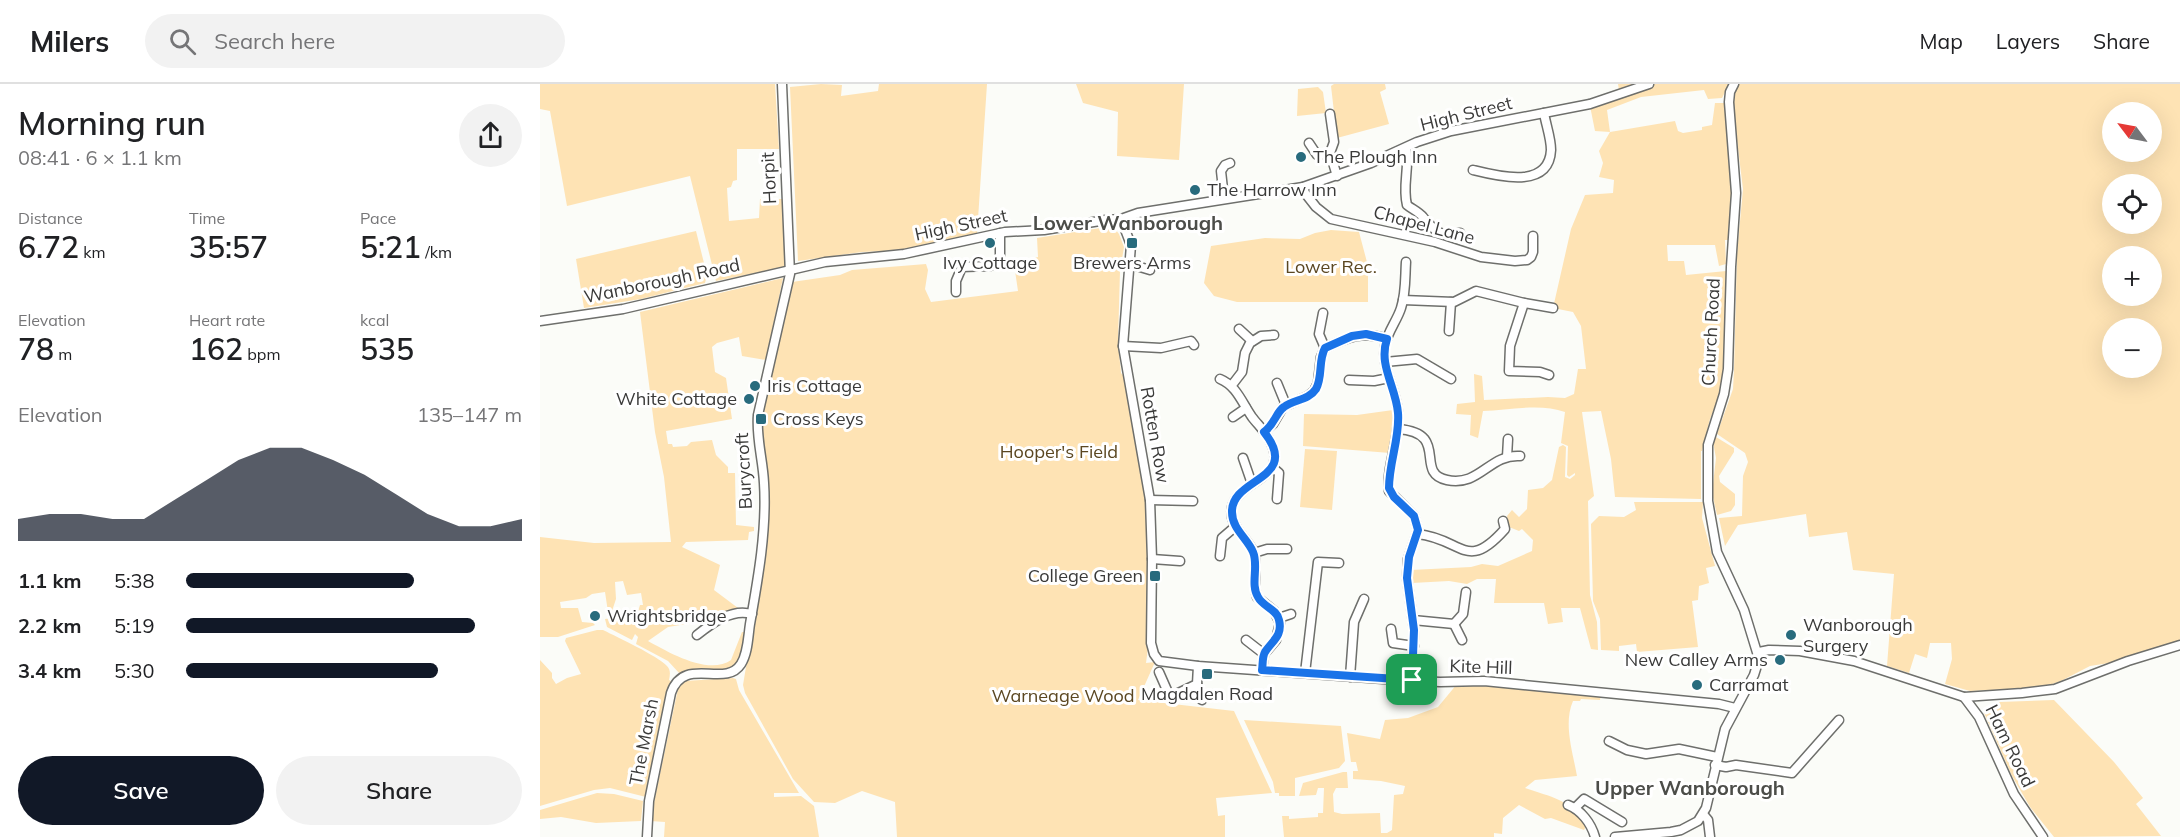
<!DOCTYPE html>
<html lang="en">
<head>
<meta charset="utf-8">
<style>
	:root { --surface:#fff; --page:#f2f2f2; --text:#202124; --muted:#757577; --line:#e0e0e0; --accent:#111827 }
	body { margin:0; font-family:Mulish,sans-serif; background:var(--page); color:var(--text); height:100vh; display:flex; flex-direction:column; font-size:22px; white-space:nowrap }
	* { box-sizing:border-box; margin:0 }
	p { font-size:20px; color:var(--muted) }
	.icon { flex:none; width:33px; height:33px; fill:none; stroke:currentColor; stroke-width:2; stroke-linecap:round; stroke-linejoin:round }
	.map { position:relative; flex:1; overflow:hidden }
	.drawer { display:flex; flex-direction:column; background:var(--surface); width:540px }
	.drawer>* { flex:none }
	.needle { width:39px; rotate:302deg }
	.tools { position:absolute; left:1562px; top:18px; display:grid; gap:12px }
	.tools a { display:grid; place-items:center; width:60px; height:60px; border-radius:50%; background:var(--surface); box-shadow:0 6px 24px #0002; font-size:30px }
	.pin { position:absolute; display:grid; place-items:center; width:51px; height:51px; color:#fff; margin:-26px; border-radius:12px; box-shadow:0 3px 9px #0006 }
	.round { display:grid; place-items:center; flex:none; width:63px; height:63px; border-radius:32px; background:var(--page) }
	.headline { display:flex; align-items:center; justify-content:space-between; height:102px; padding:0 18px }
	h1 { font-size:33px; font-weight:600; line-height:45px }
	.figures { display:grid; grid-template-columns:repeat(3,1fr); gap:9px; height:102px; padding:6px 18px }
	.figures div { display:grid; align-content:center }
	.figures b { font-size:30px; font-weight:600 }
	.figures small { font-size:16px; font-weight:400 }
	.figures p { font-size:16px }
	.chart { height:168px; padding:12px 18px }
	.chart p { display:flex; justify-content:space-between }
	.chart svg { width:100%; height:108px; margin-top:6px; fill:var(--accent); opacity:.7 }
	.button { display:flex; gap:12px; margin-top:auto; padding:12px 18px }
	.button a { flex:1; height:69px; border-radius:36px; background:var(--accent); color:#fff; font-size:24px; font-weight:600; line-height:69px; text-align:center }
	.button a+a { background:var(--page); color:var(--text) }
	ul { padding:0 18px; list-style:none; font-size:20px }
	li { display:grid; grid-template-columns:96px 72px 1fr; align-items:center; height:45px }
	li i { height:15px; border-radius:8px; background:var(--accent) }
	header { display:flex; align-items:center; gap:36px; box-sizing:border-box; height:84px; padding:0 30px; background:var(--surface); border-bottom:2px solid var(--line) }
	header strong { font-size:28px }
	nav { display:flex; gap:33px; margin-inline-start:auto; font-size:21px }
	.search { width:420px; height:54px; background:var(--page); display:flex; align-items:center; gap:15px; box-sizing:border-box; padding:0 21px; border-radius:33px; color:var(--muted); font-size:22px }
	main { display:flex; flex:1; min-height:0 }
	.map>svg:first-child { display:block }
	.green { fill:#fee3b4; fill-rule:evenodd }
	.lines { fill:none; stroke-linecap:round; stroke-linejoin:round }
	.minor-casing { stroke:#6e6f6c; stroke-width:11 }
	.minor { stroke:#fff; stroke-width:8 }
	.route-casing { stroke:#fff; stroke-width:12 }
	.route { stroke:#1a73e8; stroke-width:8 }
	.poi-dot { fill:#286b7d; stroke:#fff; stroke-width:2 }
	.labels { text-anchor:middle; stroke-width:6; stroke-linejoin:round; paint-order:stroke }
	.street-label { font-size:18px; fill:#3a3a39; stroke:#fff }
	.poi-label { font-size:18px; fill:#3a3a39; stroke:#fff; text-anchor:start }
	.park-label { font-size:18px; fill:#5b4721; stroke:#fff }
	.neighbourhood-label { font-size:20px; font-weight:bold; fill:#4c4d49; stroke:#fff }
</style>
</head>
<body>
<header>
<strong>Milers</strong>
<div class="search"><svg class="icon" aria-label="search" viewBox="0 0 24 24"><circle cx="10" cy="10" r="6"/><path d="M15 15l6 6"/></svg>Search here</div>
<nav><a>Map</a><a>Layers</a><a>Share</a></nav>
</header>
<main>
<section class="drawer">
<div class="headline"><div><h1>Morning run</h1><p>08:41 · 6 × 1.1 km</p></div><a class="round"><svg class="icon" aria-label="share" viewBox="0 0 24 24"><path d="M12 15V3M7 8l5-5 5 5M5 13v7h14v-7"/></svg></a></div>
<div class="figures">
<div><p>Distance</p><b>6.72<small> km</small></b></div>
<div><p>Time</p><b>35:57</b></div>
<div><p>Pace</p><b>5:21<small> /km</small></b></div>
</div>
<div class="figures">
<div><p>Elevation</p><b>78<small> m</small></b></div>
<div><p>Heart rate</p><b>162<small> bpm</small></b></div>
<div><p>kcal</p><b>535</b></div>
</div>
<div class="chart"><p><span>Elevation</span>135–147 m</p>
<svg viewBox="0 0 160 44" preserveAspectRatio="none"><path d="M0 44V35L10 33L20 33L30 35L40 35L50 27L60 19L70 11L80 6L90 6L100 11L110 17L120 25L130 33L140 38L150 38L160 35V44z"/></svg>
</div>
<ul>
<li><b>1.1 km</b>5:38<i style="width:68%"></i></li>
<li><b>2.2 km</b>5:19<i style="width:86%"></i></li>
<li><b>3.4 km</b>5:30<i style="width:75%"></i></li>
</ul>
<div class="button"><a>Save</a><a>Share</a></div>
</section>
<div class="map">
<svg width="1640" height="753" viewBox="0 0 1640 753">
	<rect width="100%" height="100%" fill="#fbfcf8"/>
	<g class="green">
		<polygon points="0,0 235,0 239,65 197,65 197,96 193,97 191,103 187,104 189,137 219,134 220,115 242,115 245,183 176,197 150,92 27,122 10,27 0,25"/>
		<polygon points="281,0 302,1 301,12 338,7 339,0 447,0 437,150 365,166 322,168 258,177 250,3"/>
		<polygon points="536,0 644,0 639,76 577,72 578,28 543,19"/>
		<polygon points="794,0 845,0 846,5 840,8 849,40 797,54 791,2"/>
		<path d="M 1078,0 L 1189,0 L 1182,14 L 1168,15 L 1164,6 L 1101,13 L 1067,26 L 1070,48 L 1135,37 L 1138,47 L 1143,49 L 1162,46 L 1162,43 L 1172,41 L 1175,19 L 1184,19 L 1190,60 L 1194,101 L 1189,156 L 1185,156 L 1186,180 L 1179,182 L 1175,161 L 1127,161 L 1128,177 L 1144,177 L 1146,191 L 1186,187 L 1183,303 L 1170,335 L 1162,367 L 1161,367 L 1161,415 L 1075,413 L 1071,375 L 1061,327 L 1042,328 L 1054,412 L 1048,417 L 1050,511 L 1057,538 L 1058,566 L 1051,565 L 1040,524 L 1021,524 L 1023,538 L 1008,540 L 1004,519 L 954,519 L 956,495 L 937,495 L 927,500 L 909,497 L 872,499 L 870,495 L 871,486 L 931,483 L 942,480 L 958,482 L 992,467 L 993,456 L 982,445 L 979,447 L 969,443 L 967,432 L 972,426 L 979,433 L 987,425 L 988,406 L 1003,404 L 1012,396 L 1019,363 L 1023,361 L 1026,363 L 1025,393 L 1030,395 L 1035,391 L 1035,389 L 1029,393 L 1027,391 L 1028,362 L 1021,359 L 1025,328 C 1001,319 969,326 943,327 L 938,354 L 930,351 L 931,331 L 916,330 L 917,320 L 935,318 L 934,290 L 942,292 L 944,316 L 1008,313 L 1025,314 L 1034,310 L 1038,285 L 1046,285 L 1041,242 L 1033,228 L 1013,224 L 1031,145 L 1045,111 L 1073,109 L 1074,96 L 1059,93 L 1063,79 L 1059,67 L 1070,48 L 1055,47 L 1050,22 L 1080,12 Z"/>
		<path d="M 1199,0 L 1640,0 L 1640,558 L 1569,579 L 1550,582 L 1521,597 L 1500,604 L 1430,607 L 1405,600 L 1412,575 L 1411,559 L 1390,559 L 1387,574 L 1375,570 L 1369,589 L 1347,582 L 1354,490 L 1313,486 L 1307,448 L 1269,453 L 1266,430 L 1198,441 L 1185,462 L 1179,434 L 1202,432 L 1203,392 L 1208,378 L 1205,369 L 1177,350 L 1193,305 L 1194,286 L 1197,170 L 1203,105 L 1192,16 ZM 1572,28 L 1611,28 L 1611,68 L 1572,68 ZM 1572,100 L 1611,100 L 1611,140 L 1572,140 ZM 1572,172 L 1611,172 L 1611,212 L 1572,212 ZM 1572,244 L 1611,244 L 1611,284 L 1572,284 Z"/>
		<polygon points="778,3 783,8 786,29 757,32 758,5"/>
		<polygon points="573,142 579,150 584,163 580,187 578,258 581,289 588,297 610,416 610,549 606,579 615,578 598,616 694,627 732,709 676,714 678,732 685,731 685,753 357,753 355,718 322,707 295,719 274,718 253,695 205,609 203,601 224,475 221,358 225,321 240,245 252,198 300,191 312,186 386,180 388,186 385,205 391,218 478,207 474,180 498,173 497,154"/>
		<polygon points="791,146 819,148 828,182 828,218 697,218 674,212 664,199 671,162 725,154 760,155 775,149"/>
		<polygon points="156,147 167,191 165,199 101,215 44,224 36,175"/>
		<path d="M 243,194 L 226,276 L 202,272 L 199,253 L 177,259 L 172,263 L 175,288 L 186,294 L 192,335 L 126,347 L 128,360 L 132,360 L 133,363 L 147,362 L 151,358 L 172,356 L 176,371 L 188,383 L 188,389 L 195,389 L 196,441 L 214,443 L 214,447 L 209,448 L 208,456 L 146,458 L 142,463 L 180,481 L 174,506 L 198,524 L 171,536 L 128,543 L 108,557 C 128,568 169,592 191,576 L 202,548 L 207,548 C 205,558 204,573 197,581 C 188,590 153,588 140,590 L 128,577 L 96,560 L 98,553 L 95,550 L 92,556 L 67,543 L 65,535 L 80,533 L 95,537 L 100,521 L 103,521 L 101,509 L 87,511 L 83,497 L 75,498 L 76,515 L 72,527 L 68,528 L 65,508 L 52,510 L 46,514 L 20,518 L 21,524 L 38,524 L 42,538 L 53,539 L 55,541 L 18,553 L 0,553 L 0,453 L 54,459 L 131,458 L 124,393 L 115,348 L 100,228 Z"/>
		<polygon points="853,326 853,346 850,369 763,362 764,330 817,331"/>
		<polygon points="1176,353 1194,364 1194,368 1179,392 1180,398 1195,410 1195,421 1191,427 1177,431 1172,409 1176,374 1173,358"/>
		<polygon points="765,365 797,367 792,426 760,423"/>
		<polygon points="1094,418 1163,418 1162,434 1175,482 1166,484 1169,499 1159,502 1158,516 1152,517 1158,563 1097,568 1096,560 1079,562 1079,567 1061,566 1060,535 1053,517 1051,440 1059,432 1084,433 1096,426"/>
		<path d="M 57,546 L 63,546 C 79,554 116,571 127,582 C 131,586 130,591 129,596 L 131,597 L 106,713 L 70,704 L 54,706 L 0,722 L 0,576 L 12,589 L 12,594 L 16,600 L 27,594 L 41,590 L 25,557 L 26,554 Z"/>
		<polygon points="193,594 196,595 199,606 259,709 234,709 234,713 261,712 274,722 279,753 124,753 125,738 110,737 139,600 145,597"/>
		<path d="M 926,599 L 1061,611 L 1060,616 L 1041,615 L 1040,617 L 1033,617 C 1023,640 1033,669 1037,692 L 995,696 L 985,704 C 1010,713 1032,715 1046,742 L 1044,746 L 1011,734 L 1005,735 L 979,721 L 963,734 L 962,750 L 954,749 L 954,753 L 744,753 L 742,732 L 749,732 L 749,735 L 778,733 L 778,729 L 783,729 L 784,704 L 778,704 L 776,711 L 759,712 L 763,699 L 803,688 L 807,688 L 808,704 L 796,704 L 793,710 L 794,728 L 802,730 L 840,729 L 841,749 L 847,749 L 852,746 L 854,711 L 863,710 L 865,702 L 841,697 L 813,695 L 813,687 L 818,687 L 816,678 L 811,678 L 807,649 L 840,655 L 845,636 L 868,634 L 898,623 L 917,600 Z"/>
		<polygon points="1514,616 1574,678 1603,714 1596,720 1621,752 1514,753 1490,723 1472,692 1444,629 1450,621 1459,618"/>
		<polygon points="704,636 801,642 805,677 799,684 755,694 755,712 739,712 739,709 735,709 733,698"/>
		<polygon points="57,709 74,710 103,717 101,737 56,739 21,733 0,735 0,726"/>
	</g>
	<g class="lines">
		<defs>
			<g id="minor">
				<polyline points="790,30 794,58 790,69 797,92"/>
				<polyline points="769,59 777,71 790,69"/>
				<path d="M 866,64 C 870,83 862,102 867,121 C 872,125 879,128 883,133 C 897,149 898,152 920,149"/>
				<path d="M 933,86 C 957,92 1009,106 1011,66 C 1011,54 1006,41 1004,29"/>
				<polyline points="763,103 765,109 776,123 791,135 895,158 941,173 975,177 987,176 991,173 993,168 993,152"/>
				<polyline points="684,114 681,87 685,81 690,79"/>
				<polyline points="581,135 591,161 583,262 610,416 612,475 611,559 614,570 619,577 658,582 857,596 900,598 944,597 1179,620 1195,624"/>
				<path d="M 866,178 C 865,193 866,209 861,224 C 857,237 847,248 845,262 C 841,286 857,306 858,329 C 860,355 846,383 849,407 L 874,432 L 878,446 L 868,475 L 867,494 L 874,546 L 872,596"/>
				<polyline points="590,180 610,186"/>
				<polyline points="416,208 416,197 422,183 450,182 460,175 460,149"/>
				<polyline points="863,216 914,218 936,207 984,219 970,262 969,287 1000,288 1009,291"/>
				<polyline points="984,219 1013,224"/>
				<polyline points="0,237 83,225 285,178 364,170 465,148 504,146 566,136 581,135 598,129 763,103 831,79 877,58 911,47 1050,20 1109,0"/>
				<polyline points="699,245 712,257"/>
				<polyline points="909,247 911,218"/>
				<polyline points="583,262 621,264 651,257 654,261"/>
				<path d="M 785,264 C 807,254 823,246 847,255"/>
				<polyline points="845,278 877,275 911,295"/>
				<path d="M 680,295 C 697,302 702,319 712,333 C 718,341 727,349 731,359 C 749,395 698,396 692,423 C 688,442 706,452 713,467 C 719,482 712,498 717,513 L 734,527 L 740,539 L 736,556 L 724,570 L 722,586"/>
				<polyline points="809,296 834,297 849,294"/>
				<polyline points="737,299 746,321"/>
				<polyline points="692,301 702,288 705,269 710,259 721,252 734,251"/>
				<polyline points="693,333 706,324"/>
				<path d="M 858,345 C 911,349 873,389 907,396 C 940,403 949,370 980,372"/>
				<polyline points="724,348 733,340 743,323 768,312 774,307 778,299 781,273 785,264 779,250 783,229"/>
				<polyline points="967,373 968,355"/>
				<polyline points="703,374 712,400"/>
				<polyline points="732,383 739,389 737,415"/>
				<polyline points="610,416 653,417"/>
				<path d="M 878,450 C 923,455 926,489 965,445 L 963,437"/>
				<polyline points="714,469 727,465 747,465"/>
				<polyline points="680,472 682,454 696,442"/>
				<polyline points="612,475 640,477"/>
				<polyline points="739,534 751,530"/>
				<polyline points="873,536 914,540 923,530 926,508"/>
				<polyline points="914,540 922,556"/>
				<polyline points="851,545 853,559 874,562"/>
				<path d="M 157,551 C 172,539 192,524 212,530"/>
				<polyline points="706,556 724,570"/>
				<polyline points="1219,568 1229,566 1260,567 1314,577 1424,613 1439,633 1474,710 1503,753"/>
				<polyline points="619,588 630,613 657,600 658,582"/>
				<polyline points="765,589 778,478 799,479"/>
				<polyline points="810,593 814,538 824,515"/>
				<polyline points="657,600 662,616"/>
				<polyline points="1424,613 1482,609 1515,605 1588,577 1640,561"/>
				<polyline points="1069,657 1087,666 1106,670 1139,665 1177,673"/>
				<polyline points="1175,681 1186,683 1196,681 1252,689 1299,636"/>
				<path d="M 1028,721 C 1041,726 1051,739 1055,753"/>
				<polyline points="1035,724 1044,715 1082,738"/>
				<polyline points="1163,730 1168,736 1170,753"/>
				<path d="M 107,753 L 109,717 L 131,609 C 144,571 185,605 201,580 C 208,569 208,553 210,540 C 218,495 227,445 224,399 C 223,376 216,354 218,331 L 250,190 L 242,0"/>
				<polyline points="1075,753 1131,748 1141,746 1158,737 1166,724 1185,645 1214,591 1219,575 1204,526 1177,468 1168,417 1168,361 1184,310 1188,285 1191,183 1196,109 1189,18 1190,8 1194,0"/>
			</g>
		</defs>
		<use href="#minor" class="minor-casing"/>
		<use href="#minor" class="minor"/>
	</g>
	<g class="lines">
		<defs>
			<path id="route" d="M 826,250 L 847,255 C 838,281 856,303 858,329 C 860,354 849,378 849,404 L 854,413 L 874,432 L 878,446 L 869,473 L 867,494 L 874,546 L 872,596 L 722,586 C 723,581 722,573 725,568 C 732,557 743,552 739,536 C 737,525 723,523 718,513 C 710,500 719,482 713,468 C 707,454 692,445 692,428 C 691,393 762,396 724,348 C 735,340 736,328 744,323 C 754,315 768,317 776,305 C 783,292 778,277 785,264 L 812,252 Z"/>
		</defs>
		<use href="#route" class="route-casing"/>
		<use href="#route" class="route"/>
	</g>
	<g class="poi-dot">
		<circle cx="761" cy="73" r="6"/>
		<circle cx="655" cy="106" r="6"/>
		<circle cx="450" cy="159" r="6"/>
		<rect x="586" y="153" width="12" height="12" rx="3"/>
		<circle cx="215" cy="302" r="6"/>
		<circle cx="209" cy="315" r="6"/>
		<rect x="215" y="329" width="12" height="12" rx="3"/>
		<rect x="609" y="486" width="12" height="12" rx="3"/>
		<circle cx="55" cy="532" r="6"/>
		<circle cx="1251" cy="551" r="6"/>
		<circle cx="1240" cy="576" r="6"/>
		<rect x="661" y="584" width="12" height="12" rx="3"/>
		<circle cx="1157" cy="601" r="6"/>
	</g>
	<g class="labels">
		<g class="street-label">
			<text transform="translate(926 30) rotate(-14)" y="6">High Street</text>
			<text transform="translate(229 94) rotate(-93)" y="6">Horpit</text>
			<text transform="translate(421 141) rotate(-12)" y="6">High Street</text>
			<text transform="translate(884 141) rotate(15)" y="6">Chapel Lane</text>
			<text transform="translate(122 197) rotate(-12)" y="6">Wanborough Road</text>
			<text transform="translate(1171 248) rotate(-87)" y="6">Church Road</text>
			<text transform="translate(615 351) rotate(80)" y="6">Rotten Row</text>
			<text transform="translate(204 387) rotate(-93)" y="6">Burycroft</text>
			<text transform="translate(941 583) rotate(2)" y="6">Kite Hill</text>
			<text transform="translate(104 658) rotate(-79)" y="6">The Marsh</text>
			<text transform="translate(1470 662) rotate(64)" y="6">Ham Road</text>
		</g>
		<g class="poi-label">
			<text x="773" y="79">The Plough Inn</text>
			<text x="667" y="112">The Harrow Inn</text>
			<text x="450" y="185" text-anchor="middle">Ivy Cottage</text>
			<text x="592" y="185" text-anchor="middle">Brewers Arms</text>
			<text x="227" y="308">Iris Cottage</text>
			<text x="197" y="321" text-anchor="end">White Cottage</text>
			<text x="233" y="341">Cross Keys</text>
			<text x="603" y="498" text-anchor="end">College Green</text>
			<text x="67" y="538">Wrightsbridge</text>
			<text x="1263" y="547">Wanborough<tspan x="1263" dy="21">Surgery</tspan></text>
			<text x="1228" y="582" text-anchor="end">New Calley Arms</text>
			<text x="1169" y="607">Carramat</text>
			<text x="667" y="616" text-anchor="middle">Magdalen Road</text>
		</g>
		<g class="park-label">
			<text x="791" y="189">Lower Rec.</text>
			<text x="519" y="374">Hooper's Field</text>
			<text x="523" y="618">Warneage Wood</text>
		</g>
		<g class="neighbourhood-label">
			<text x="588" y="146">Lower Wanborough</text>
			<text x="1150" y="711">Upper Wanborough</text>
		</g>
	</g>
</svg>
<div class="tools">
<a><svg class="needle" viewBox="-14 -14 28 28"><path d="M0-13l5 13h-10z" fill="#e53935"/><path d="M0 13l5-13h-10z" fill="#757577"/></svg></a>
<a><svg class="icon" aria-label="locate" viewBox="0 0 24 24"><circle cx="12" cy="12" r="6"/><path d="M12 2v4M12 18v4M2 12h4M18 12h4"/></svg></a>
<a>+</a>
<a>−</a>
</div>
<div class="pin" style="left:872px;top:596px;background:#1e9e55"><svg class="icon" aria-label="arrive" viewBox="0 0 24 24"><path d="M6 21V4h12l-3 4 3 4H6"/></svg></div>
</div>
</main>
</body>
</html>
